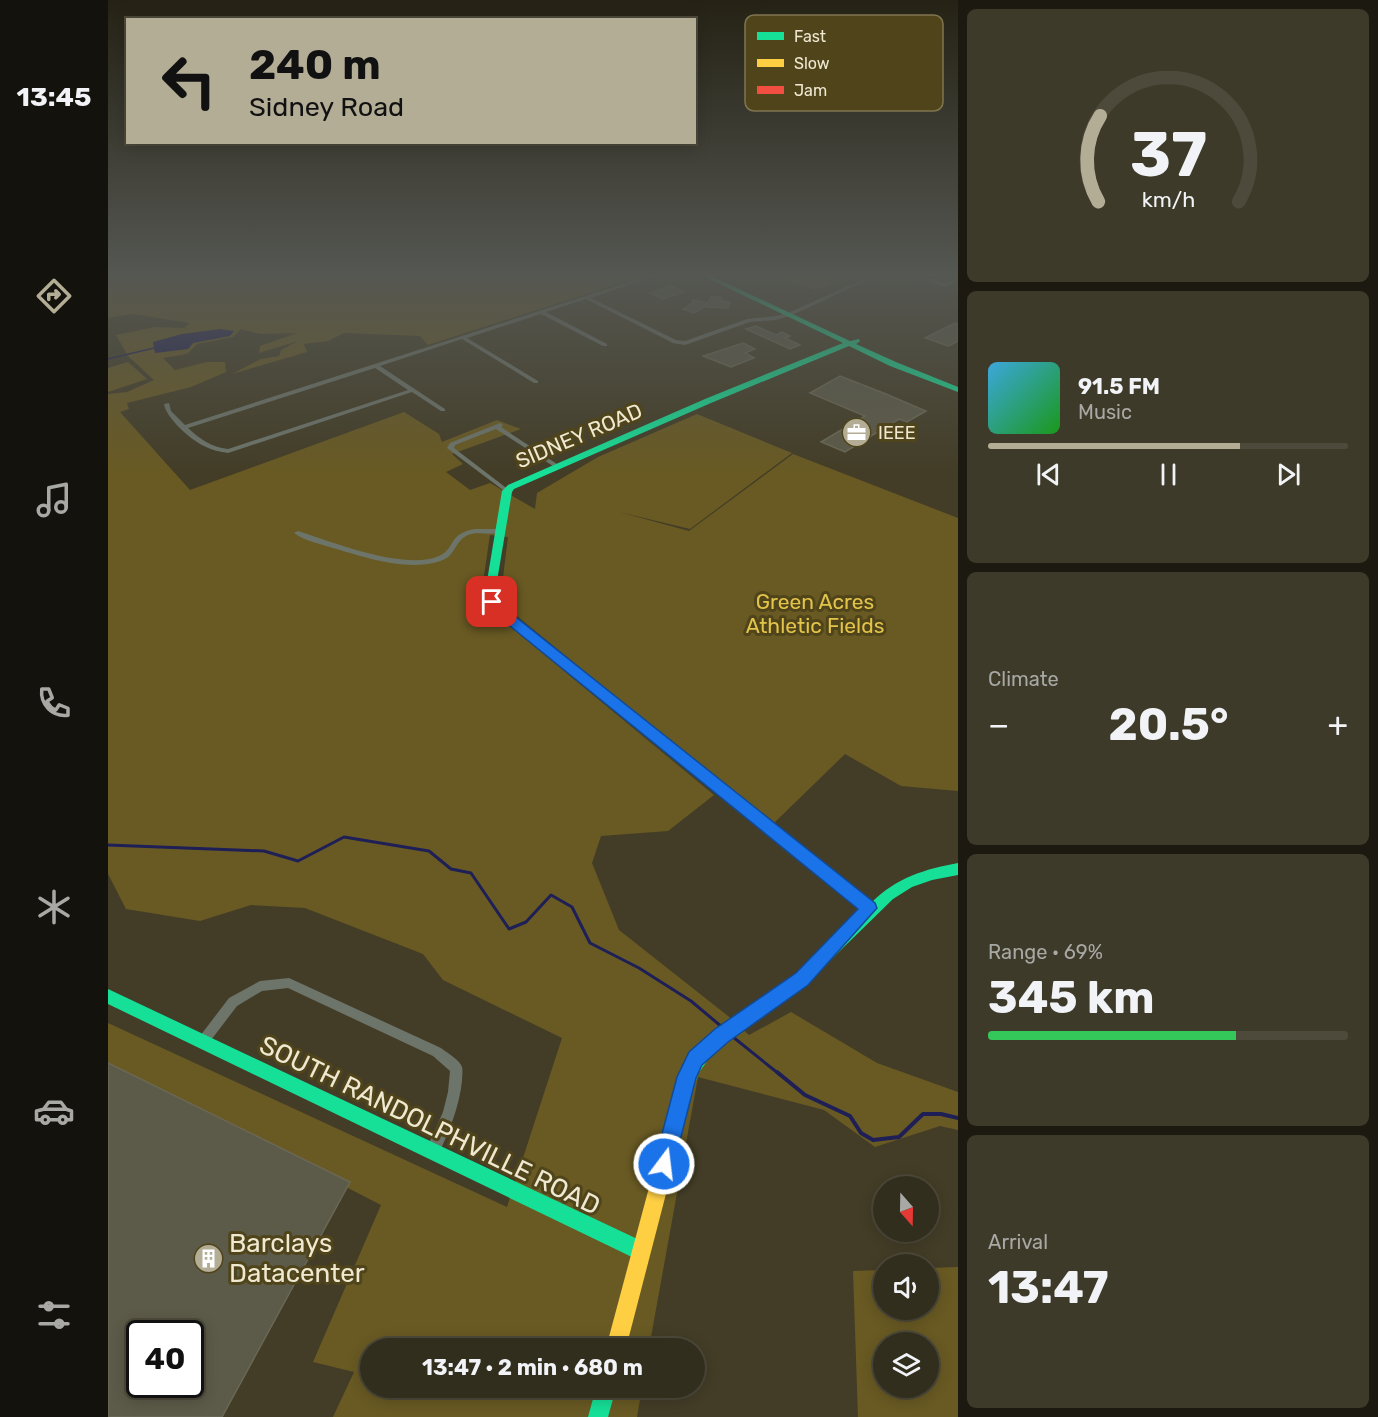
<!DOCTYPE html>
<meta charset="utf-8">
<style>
:root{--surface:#322e1d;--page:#3d3a2a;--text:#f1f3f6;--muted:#a8a8a4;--line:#4d4a3b;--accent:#b3ad96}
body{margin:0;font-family:Rubik,sans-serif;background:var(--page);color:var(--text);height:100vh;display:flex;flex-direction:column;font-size:22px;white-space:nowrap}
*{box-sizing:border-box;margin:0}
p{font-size:20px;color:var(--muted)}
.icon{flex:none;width:33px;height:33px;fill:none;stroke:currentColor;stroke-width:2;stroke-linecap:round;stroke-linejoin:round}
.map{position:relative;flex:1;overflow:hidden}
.drawer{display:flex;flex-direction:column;gap:9px;padding:9px;background:#1c1910;width:420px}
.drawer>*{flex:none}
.banner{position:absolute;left:18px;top:18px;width:570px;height:126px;border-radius:0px;box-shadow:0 3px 15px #0003,0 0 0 2px var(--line);background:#b3ad96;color:#111;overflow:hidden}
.needle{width:39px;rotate:160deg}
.controls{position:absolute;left:765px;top:1176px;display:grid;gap:12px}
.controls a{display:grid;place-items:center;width:66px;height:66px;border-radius:50%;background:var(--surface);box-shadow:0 3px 15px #0003,0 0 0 2px var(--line);font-size:30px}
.speed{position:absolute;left:18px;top:1320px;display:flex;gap:12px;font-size:30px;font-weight:700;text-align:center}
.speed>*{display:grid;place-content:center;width:78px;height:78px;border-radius:50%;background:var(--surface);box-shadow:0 3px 15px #0003,0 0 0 2px var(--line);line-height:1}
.speed .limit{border:3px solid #111;border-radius:9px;background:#fff;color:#111}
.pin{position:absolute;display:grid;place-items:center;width:51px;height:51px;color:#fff;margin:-26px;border-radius:12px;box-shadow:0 3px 9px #0006}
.me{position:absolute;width:66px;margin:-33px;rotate:15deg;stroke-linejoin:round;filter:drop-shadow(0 0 4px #0008)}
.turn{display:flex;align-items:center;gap:21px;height:126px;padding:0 24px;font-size:27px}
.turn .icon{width:78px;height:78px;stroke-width:2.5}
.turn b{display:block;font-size:42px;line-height:51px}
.big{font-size:45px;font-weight:700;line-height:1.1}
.drawer .card{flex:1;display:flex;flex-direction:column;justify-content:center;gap:9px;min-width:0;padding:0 21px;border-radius:9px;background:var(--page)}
.drawer .dial{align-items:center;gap:0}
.dial svg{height:156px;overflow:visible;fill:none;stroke:var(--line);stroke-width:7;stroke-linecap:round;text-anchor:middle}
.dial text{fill:var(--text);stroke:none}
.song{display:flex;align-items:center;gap:18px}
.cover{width:72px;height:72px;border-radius:9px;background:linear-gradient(135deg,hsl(200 70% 55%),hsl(120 70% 35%))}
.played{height:6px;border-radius:3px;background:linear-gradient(90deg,var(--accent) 70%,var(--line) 70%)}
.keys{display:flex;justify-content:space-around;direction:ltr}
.heat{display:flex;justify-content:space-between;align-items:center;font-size:33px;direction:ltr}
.charge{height:9px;border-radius:4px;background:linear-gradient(90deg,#34c759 69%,var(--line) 0)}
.trip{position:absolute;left:252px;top:1338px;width:345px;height:60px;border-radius:30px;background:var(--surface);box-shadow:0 3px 15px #0003,0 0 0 2px var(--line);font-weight:700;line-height:60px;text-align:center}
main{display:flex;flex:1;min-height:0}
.dock{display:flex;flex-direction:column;width:108px;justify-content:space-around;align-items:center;background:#14120c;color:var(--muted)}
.dock .icon{width:42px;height:42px}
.dock .selected{color:var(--accent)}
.dock b{font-size:27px;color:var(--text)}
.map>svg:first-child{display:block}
.green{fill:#695a23;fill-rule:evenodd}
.water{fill:#1e1f57}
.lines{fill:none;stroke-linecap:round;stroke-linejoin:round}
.stream-far2{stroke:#1e1f57;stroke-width:1.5}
.stream-far1{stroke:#1e1f57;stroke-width:3}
.stream{stroke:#1e1f57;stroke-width:4}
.building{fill:#5c5a48;stroke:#6a6855;stroke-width:1.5;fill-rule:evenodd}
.street{fill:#6d756b;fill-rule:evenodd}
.fast{fill:#16e098;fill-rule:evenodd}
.slow{fill:#ffcf43;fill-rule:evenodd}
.jam{fill:#f24e42;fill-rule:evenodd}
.route{fill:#1a73e8;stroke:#114b97;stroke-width:1.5}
.labels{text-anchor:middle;stroke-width:6;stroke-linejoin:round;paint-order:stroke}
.far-poi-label{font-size:18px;fill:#efe9d2;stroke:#50441a;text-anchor:start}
.street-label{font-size:21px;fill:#efe9d2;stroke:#50441a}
.park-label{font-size:21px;fill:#e3c44a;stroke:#50441a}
.near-street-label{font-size:26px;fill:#efe9d2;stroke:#50441a}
.near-poi-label{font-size:26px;fill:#efe9d2;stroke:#50441a;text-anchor:start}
.key{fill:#50441a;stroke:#807651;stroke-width:1.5}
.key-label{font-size:16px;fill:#efe9d2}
</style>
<main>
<nav class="dock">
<b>13:45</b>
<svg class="icon selected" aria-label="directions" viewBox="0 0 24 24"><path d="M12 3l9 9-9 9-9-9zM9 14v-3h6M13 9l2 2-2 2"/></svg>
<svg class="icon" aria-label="music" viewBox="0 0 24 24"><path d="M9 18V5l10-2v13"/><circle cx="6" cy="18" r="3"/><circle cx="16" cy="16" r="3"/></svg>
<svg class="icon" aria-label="phone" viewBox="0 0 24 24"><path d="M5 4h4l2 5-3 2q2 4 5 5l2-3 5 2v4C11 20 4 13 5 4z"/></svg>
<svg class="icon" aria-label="climate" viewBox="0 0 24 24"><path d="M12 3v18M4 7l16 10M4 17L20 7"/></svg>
<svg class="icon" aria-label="car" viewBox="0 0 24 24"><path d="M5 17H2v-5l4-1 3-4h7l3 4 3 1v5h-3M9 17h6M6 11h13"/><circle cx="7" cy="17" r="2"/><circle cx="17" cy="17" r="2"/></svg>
<svg class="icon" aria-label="filters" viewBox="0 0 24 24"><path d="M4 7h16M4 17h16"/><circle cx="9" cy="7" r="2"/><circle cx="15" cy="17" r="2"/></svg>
</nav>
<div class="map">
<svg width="850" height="1417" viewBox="0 0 850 1417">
<rect width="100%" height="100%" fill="#433d27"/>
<g class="green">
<polygon points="0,275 537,275 320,345 312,336 236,333 220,341 196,344 199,352 124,374 153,359 171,356 173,350 190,341 151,353 152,346 189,333 152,334 133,329 125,337 89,344 79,354 55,358 67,370 99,362 117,362 118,372 83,387 19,403 21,409 12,412 82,490 296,412 331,434 334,442 389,420 413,429 344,454 355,464 338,472 362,490 382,483 427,509 429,493 490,457 589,414 684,453 582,529 511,512 581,531 685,454 850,518 850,791 793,786 737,754 664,825 392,602 400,537 382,535 374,589 381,609 606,795 560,831 493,836 484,863 511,930 620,1016 641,1035 683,1012 769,1063 850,1092 850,1130 832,1126 767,1147 716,1110 590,1077 541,1348 262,1348 262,1388 534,1388 529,1417 225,1417 246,1372 205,1362 273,1205 0,1064 0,1023 399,1207 454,1038 335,980 315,954 197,908 143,905 92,921 18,909 0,874 0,394 19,392 46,380 20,356 8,335 47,327 76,328 82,323 25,314 0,318"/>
<polygon points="682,275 708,275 727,282 708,290 681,282 683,281 675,278"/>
<polygon points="20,362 39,379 0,392 0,368"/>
<path d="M850,1267V1417H750L745,1271L775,1270L776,1310H820L821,1268ZM776,1342H820V1388H776Z"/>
</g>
<polygon class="water" points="113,329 126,331 122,336 85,343 80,349 47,353 45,342 74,334"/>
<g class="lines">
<polyline class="stream-far2" points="0,359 46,348"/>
<g class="stream-far1">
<polyline points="0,845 156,851 190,861 236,837 321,851 343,869 363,873 401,929 418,922 443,895 464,907 482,943 531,968 583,1001 614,1027"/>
<polyline points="625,1037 671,1074"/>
</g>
<polyline class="stream" points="669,1072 697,1095 742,1116 753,1133 765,1140 791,1137 815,1114 833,1114 850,1118"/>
</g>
<g class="building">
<polygon points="563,286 576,292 555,299 542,293"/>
<polygon points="603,297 613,297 613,301 622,302 620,308 599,307 599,305 586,313 575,309 585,303 585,300 600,303"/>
<polygon points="847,323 850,324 850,341 843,345 840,346 817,338"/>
<polygon points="648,326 668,335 674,332 682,336 677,338 692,345 682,349 638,329"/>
<polygon points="635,343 647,349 637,353 646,358 623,367 595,356"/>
<polygon points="732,376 778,394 818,411 799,422 791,419 737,452 713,442 757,416 702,393"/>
<path d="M0,1063L242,1182L114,1417H0ZM32,1334H82V1384H32Z"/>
</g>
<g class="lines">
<g class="street">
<path d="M543,275H550L483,298L568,340L577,341L639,319L668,316L680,313L765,275H771L684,315L668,320L642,322L577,345L565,343L478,299L438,312L499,344V346H495L433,314L359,338L430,381V383H426L354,339L272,366L337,409V411H333L304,392L120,453C112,452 104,450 96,446C83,440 58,418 56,404L61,403L63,411L77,425ZM267,368L300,390L120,449C103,447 92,439 80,428Z"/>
<polygon points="804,275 811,275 837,283 850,278 850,281 837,287"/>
<polygon points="392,423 395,425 393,427 452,466 452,468 448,468 388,429 347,445 346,448 401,490 402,491 399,493 339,448 342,443"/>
<path d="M367,529H390L394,531C384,537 369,530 358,536C348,541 347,554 337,559C305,574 256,557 225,548C212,544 197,541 186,533L190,531C224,542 297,571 331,556C348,549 339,534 367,529Z"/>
<path d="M181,978L333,1048C339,1053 352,1060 354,1067C355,1071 354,1077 354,1081C351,1108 341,1132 329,1157L324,1159L319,1157L317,1152L335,1112L340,1092L342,1071L325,1056L180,988L154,991L129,1006L100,1044L96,1046L92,1044L90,1040L92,1036L121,998L152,981Z"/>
</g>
<g class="fast">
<polygon points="593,275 601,275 742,341 751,339 752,341 748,344 788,362 850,387 850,392 782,366 741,346 603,403 406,489 404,492 387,593 389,601 396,610 395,612 387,612 379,602 377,593 394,491 400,485 597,399 735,343"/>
<path d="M515,706L519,707L764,902C788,878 817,869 850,863V875L824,880L804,887L785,899L698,984L606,1051L590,1074L576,1119L570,1122L564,1119C556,1099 581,1055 594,1041L688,974L754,911L511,713L509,710L511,707Z"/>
<polygon points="0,989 540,1244 542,1251 540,1258 533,1260 526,1258 0,1004"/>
<polygon points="488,1388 508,1388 500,1417 480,1417"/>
</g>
<polygon class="slow" points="570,1104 576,1107 579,1113 518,1348 498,1348 561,1113 564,1107"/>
<polygon class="jam" points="391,607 395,608 519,707 521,710 519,713 511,713 387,612 386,610"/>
</g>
<linearGradient id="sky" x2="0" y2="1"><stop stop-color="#252215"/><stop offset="0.58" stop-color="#555752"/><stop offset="1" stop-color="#555752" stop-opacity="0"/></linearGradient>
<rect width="850" height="473" fill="url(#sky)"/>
<polygon class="route" points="384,598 767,903 769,908 700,985 620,1042 594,1065 588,1078 566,1164 563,1171 556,1174 549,1171 546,1164 569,1077 581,1052 607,1029 688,973 750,909 386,613 378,602"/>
<defs>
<symbol id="office-disc" viewBox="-11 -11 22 22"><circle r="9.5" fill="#b3ad96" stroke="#50441a"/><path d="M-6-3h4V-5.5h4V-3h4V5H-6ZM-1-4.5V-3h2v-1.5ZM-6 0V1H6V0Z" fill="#fff"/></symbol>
<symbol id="building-disc" viewBox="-11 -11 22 22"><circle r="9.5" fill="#b3ad96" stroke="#50441a"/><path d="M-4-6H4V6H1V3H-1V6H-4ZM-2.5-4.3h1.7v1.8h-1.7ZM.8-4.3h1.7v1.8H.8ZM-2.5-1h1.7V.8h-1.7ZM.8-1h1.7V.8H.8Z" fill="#fff"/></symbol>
</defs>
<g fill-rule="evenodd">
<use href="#office-disc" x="732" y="416" width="33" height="33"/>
<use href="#building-disc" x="84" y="1242" width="33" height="33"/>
</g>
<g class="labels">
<g class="far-poi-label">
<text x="770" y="439">IEEE</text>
</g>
<g class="street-label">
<text transform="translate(471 436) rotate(-23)" y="7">SIDNEY ROAD</text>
</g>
<g class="park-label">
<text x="707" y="609">Green Acres<tspan x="707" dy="24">Athletic Fields</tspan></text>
</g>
<g class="near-street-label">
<text transform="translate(322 1125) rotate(26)" y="9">SOUTH RANDOLPHVILLE ROAD</text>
</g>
<g class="near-poi-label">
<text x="121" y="1252">Barclays<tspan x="121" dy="30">Datacenter</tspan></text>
</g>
</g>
<rect x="637" y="15" width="198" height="96" rx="9" class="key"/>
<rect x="649" y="32" width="27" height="8" fill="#16e098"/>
<rect x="649" y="59" width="27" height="8" fill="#ffcf43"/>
<rect x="649" y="86" width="27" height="8" fill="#f24e42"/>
<g class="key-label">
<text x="686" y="42">Fast</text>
<text x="686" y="69">Slow</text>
<text x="686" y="96">Jam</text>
</g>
</svg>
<div class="controls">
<a><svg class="needle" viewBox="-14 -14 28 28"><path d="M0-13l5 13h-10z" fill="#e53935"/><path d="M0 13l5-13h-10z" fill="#a8a8a4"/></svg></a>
<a><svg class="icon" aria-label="sound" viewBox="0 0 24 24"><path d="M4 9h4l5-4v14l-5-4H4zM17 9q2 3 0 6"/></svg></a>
<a><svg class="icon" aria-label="layers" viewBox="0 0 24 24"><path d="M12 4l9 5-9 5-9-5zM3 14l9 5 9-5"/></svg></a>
</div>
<div class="speed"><div class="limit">40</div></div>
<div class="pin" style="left:384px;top:602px;background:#d93025"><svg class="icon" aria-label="arrive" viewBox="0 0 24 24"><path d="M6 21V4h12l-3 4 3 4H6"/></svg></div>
<svg class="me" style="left:556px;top:1164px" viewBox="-20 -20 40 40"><circle r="17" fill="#1a73e8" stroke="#fff" stroke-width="3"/><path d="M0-11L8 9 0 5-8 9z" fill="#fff"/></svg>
<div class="trip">13:47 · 2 min · 680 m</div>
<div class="banner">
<div class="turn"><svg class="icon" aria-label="left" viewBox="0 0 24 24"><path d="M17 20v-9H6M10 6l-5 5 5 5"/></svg><div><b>240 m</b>Sidney Road</div></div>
</div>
</div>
<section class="drawer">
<div class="card dial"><svg viewBox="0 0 100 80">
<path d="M14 69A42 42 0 1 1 86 69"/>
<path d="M14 69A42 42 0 0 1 15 25" stroke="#b3ad96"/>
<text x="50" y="56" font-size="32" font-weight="700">37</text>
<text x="50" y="72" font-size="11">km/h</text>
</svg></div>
<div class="card">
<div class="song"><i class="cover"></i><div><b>91.5 FM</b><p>Music</p></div></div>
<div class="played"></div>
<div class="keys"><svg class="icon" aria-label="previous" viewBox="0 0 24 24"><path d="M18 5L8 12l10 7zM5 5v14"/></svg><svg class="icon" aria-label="pause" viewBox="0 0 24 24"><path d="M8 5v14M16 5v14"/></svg><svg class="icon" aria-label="next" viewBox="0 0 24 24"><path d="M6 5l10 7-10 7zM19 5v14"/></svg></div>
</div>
<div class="card"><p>Climate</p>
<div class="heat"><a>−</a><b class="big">20.5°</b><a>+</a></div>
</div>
<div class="card"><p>Range · 69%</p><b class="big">345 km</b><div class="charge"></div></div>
<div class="card"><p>Arrival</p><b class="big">13:47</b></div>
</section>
</main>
